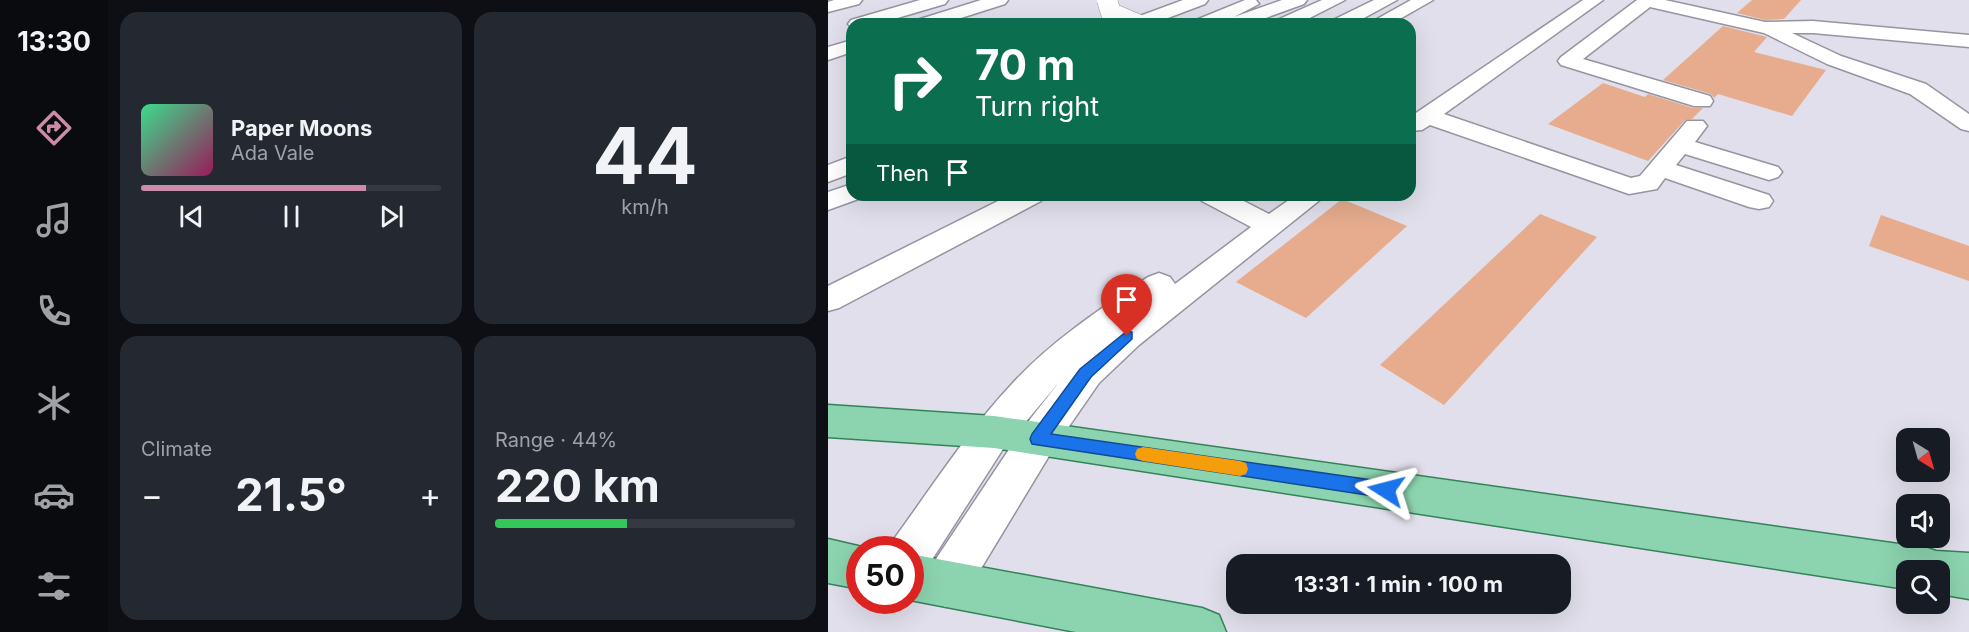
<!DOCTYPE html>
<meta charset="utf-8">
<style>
:root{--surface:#171b24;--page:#242831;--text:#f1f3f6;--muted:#9ea1a6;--line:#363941;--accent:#cd8baa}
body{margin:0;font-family:Inter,sans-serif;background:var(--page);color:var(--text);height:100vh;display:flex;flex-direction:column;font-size:22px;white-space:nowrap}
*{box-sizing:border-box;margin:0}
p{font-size:20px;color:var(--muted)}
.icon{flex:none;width:33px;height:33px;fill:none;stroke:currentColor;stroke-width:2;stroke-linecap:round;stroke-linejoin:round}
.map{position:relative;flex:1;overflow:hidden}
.details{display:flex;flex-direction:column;gap:12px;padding:12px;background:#0d0f14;width:720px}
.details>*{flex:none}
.banner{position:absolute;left:18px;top:18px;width:570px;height:183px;border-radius:18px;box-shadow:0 6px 24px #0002;background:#0b6e4f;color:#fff;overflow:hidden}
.needle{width:39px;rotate:143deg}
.buttons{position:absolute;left:1068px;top:428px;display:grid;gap:12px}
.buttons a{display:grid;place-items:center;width:54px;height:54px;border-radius:12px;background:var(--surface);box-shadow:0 6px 24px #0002;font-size:30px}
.speed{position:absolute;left:18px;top:536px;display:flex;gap:12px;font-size:30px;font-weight:700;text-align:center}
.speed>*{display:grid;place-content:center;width:78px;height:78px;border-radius:50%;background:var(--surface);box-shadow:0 6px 24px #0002;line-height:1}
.speed .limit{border:9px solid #d22;background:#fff;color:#111}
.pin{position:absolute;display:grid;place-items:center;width:51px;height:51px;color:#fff;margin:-62px -26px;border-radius:50% 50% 50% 0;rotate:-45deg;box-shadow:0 0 6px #0007}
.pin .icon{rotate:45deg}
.me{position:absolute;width:66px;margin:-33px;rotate:279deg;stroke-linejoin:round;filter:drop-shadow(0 0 4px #0008)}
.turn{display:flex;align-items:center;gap:21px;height:126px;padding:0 30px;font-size:27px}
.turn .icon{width:78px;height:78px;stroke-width:2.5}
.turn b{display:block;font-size:42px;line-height:51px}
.then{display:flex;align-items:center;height:57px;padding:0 30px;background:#0003;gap:12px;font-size:22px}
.big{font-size:45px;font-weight:700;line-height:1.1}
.details .tile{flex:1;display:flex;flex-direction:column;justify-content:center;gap:9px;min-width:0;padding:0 21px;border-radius:18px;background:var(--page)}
.details .dial{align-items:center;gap:0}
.dial b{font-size:78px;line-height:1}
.song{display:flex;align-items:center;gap:18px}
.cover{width:72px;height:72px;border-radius:9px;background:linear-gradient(135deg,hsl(150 70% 55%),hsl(330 70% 35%))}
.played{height:6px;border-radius:3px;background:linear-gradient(90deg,var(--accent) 75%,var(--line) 75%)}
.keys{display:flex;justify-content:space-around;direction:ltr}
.heat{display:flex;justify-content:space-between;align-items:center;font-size:33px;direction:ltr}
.charge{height:9px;border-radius:4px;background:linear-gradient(90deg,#34c759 44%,var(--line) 0)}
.details .tiles{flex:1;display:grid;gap:12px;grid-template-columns:repeat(2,1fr)}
.trip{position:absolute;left:398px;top:554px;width:345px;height:60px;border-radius:18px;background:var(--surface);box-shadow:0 6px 24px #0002;font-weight:700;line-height:60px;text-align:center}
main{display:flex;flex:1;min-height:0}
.dock{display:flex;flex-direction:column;width:108px;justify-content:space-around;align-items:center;background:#090b0e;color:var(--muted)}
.dock .icon{width:42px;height:42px}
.dock .active{color:var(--accent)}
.dock b{font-size:27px;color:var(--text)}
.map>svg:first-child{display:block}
.building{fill:#e6ac8d}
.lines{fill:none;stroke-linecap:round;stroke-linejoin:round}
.minor-casing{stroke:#95949f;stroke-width:3}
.major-casing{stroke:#34825b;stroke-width:3}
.minor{fill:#fff;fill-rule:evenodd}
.major{fill:#8cd4af;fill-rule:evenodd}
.minor-bridge-casing{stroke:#95949f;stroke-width:21;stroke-linecap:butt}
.minor-bridge{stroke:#fff;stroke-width:20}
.route{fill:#1a73e8;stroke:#114b97;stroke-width:1.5}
.slow{fill:#f59e0b}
</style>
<main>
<nav class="dock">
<b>13:30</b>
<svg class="icon active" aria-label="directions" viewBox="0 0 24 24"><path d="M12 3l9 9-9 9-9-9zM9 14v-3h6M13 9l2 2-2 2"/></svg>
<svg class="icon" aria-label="music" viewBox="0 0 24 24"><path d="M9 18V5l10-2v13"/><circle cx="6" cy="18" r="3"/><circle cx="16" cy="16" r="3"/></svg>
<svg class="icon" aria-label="phone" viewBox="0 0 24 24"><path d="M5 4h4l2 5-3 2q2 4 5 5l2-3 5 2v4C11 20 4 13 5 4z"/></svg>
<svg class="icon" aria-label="climate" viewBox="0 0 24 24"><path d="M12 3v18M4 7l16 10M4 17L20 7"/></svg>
<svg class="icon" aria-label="car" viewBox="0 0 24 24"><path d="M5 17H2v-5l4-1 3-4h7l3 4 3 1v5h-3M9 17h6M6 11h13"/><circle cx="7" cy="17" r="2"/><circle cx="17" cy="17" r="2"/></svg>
<svg class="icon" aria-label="filters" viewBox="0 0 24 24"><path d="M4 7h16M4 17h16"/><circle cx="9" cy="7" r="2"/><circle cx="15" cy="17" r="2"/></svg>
</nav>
<section class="details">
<div class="tiles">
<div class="tile">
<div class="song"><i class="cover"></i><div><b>Paper Moons</b><p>Ada Vale</p></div></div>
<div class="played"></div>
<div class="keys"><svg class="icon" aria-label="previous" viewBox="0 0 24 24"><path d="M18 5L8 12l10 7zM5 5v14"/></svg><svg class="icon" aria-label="pause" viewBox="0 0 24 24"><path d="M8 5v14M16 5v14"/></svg><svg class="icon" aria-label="next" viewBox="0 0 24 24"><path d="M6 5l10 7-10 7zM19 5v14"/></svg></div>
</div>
<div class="tile dial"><b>44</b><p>km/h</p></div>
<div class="tile"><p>Climate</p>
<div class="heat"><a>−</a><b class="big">21.5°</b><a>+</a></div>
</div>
<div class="tile"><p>Range · 44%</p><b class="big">220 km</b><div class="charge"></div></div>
</div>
</section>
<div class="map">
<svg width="1141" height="632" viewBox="0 0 1141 632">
<rect width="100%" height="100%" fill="#e0dfeb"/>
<g class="building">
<polygon points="924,0 973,0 956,19 937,20 909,13"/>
<polygon points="895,26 939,37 926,52 998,70 964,116 890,94 886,98 883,94 835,80"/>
<polygon points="775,83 817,97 820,94 865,108 875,108 864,119 857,120 820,161 720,124"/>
<polygon points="514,199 579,226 478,318 408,282"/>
<polygon points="712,214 769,237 616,405 552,365"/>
<polygon points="1053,215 1141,246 1141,281 1041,246"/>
</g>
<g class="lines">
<defs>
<g id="minor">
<polygon points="6,0 34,0 31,4 0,12 0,2"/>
<polygon points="92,0 120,0 117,4 49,24 24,24 24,28 20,24 23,20"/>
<polygon points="153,0 180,0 177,4 114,24 86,24 89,20"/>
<polygon points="355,0 380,0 377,4 324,24 298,24 301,20"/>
<polygon points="417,0 428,0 431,4 406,17 454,0 479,0 476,4 421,24 395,24 397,21 390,24 365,24 368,20"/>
<polygon points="494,0 517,0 470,24 446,24 449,20"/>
<polygon points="546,0 569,0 525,24 502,24 505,20"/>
<polygon points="583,0 605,0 563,24 540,24"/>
<polygon points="755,0 775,0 616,114 803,178 812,176 859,121 875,121 879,126 867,142 950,167 954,172 950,177 941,180 857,154 848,165 941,195 945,201 941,207 931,209 921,207 837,178 829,189 801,194 602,125 594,130 582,131 582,117"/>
<polygon points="809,0 837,0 937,22 985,21 1141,35 1141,47 985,33 964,33 1013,56 1098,84 1141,114 1141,131 1133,129 1082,94 999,64 936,33 822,7 755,59 882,96 885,101 882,106 866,106 733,65 730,61 733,57"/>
<polygon points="24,40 24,52 0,60 0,47"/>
<polygon points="24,156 24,173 0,182 0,165"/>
<polygon points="24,184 24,195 35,195 33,198 0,210 0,192"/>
<polygon points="182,195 216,195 213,201 11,308 0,311 0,286"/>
<path d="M371,195H404L441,214L468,195H498L311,345L271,383L224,451L134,600L118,607L102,600L95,584L102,568L196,427L232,381L175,449L98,569L82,575V549H62L66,539C104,487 139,432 183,385C222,342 272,309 320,277L331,273L342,277L347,284L423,227L374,201Z"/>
</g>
<g id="major">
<polygon points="0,405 166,416 1099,548 1108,551 1141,553 1141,599 1112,594 1112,570 1078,570 1078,589 166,448 0,437"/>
<polygon points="0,539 43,549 32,549 32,589 0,583"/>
<polygon points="82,554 374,608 391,615 398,632 248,632 82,600"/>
</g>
</defs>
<use href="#minor" class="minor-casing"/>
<use href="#major" class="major-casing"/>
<use href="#minor" class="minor"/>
<use href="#major" class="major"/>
<defs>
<polyline id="minor-bridge" points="279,0 283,13 309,24"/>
</defs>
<use href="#minor-bridge" class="minor-bridge-casing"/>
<use href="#minor-bridge" class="minor-bridge"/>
</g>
<polygon class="route" points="299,331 304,332 304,339 263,377 223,434 558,482 564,485 567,490 564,496 558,498 204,444 202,439 204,434 252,369"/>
<polygon class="slow" points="315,447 412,461 418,463 420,469 418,474 412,476 315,461 309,459 307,454 309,449"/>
</svg>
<div class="buttons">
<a><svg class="needle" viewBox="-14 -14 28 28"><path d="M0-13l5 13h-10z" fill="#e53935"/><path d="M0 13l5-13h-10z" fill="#9ea1a6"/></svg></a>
<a><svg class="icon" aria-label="sound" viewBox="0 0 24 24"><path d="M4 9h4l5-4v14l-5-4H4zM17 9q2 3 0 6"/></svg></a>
<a><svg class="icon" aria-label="search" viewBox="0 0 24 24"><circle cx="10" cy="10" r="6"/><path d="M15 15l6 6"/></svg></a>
</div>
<div class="speed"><div class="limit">50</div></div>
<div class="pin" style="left:299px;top:336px;background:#d93025"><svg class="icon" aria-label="arrive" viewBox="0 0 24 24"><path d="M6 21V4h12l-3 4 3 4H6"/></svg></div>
<svg class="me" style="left:558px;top:490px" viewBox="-20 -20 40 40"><path d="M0-17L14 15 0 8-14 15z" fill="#1a73e8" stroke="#fff" stroke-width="4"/></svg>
<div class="trip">13:31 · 1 min · 100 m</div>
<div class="banner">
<div class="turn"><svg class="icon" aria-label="right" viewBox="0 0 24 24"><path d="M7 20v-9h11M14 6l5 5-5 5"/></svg><div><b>70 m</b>Turn right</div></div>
<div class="then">Then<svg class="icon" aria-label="arrive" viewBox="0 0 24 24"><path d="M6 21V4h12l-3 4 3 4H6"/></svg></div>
</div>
</div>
</main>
